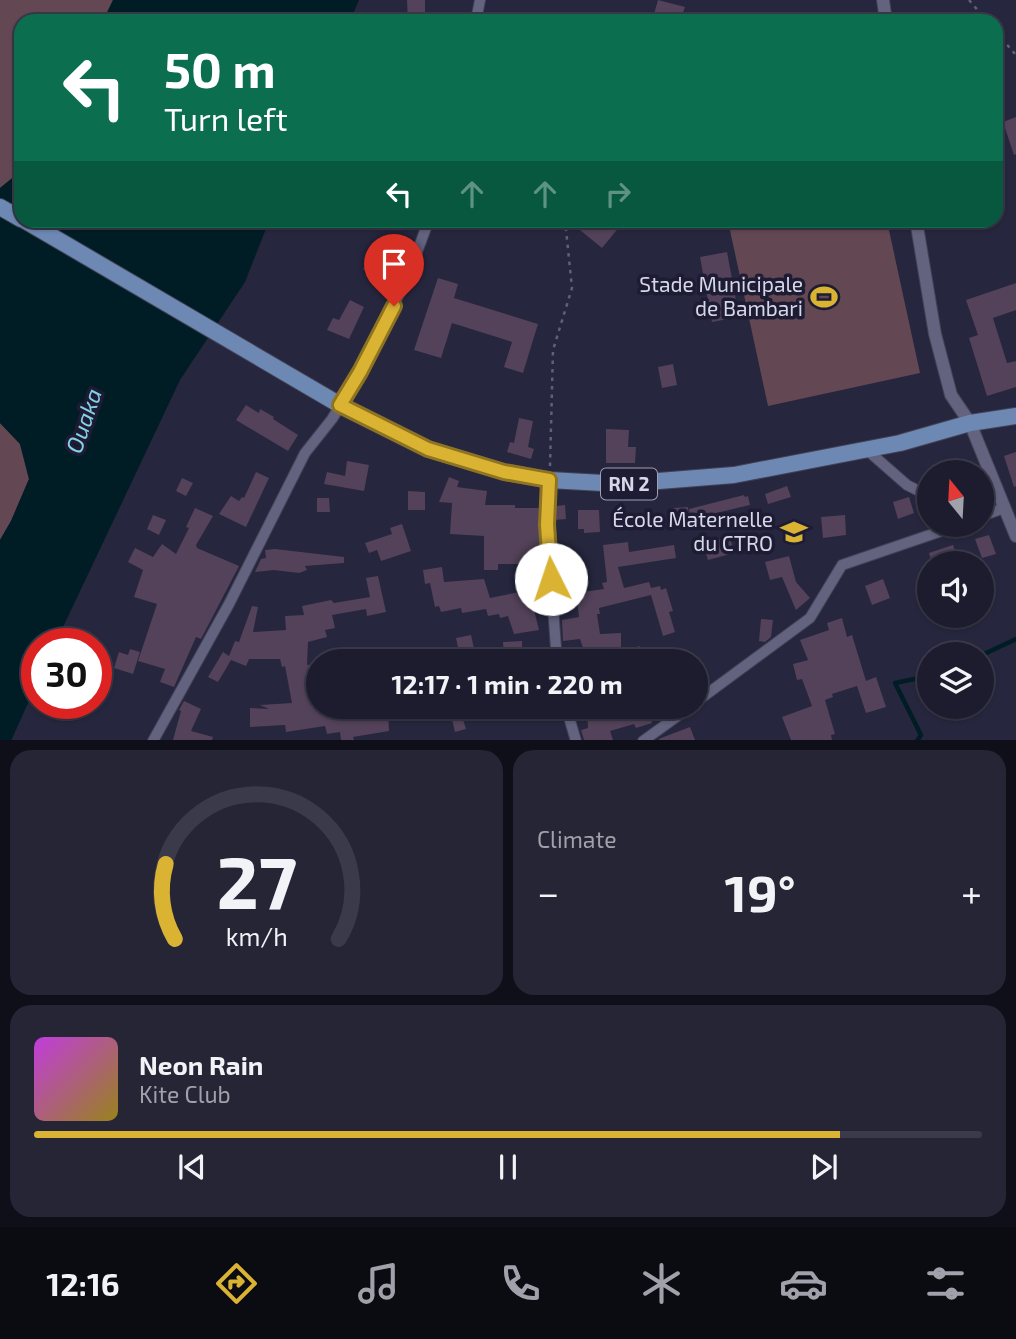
<!DOCTYPE html>
<meta charset="utf-8">
<style>
:root{--surface:#1c1c2e;--page:#252536;--text:#f1f3f6;--muted:#a0a1aa;--line:#3a3a4a;--accent:#dab333}
body{margin:0;font-family:"Exo 2",sans-serif;background:var(--page);color:var(--text);height:100vh;display:flex;flex-direction:column;font-size:26px;white-space:nowrap}
*{box-sizing:border-box;margin:0}
p{font-size:23px;color:var(--muted)}
.icon{flex:none;width:38px;height:38px;fill:none;stroke:currentColor;stroke-width:2;stroke-linecap:round;stroke-linejoin:round}
.map{position:relative;height:740px;overflow:hidden}
.details{display:flex;flex-direction:column;gap:10px;padding:10px;background:#0f0f19;flex:1}
.details>*{flex:none}
.banner{position:absolute;left:14px;top:14px;width:989px;height:214px;border-radius:21px;box-shadow:0 2px 5px #0004,0 0 0 2px var(--line);background:#0b6e4f;color:#fff;overflow:hidden}
.needle{width:46px;rotate:342deg}
.buttons{position:absolute;left:917px;top:460px;display:grid;gap:14px}
.buttons a{display:grid;place-items:center;width:77px;height:77px;border-radius:50%;background:var(--surface);box-shadow:0 2px 5px #0004,0 0 0 2px var(--line);font-size:35px}
.speed{position:absolute;left:21px;top:628px;display:flex;gap:14px;font-size:35px;font-weight:700;text-align:center}
.speed>*{display:grid;place-content:center;width:91px;height:91px;border-radius:50%;background:var(--surface);box-shadow:0 2px 5px #0004,0 0 0 2px var(--line);line-height:1}
.speed .limit{border:10px solid #d22;background:#fff;color:#111}
.pin{position:absolute;display:grid;place-items:center;width:60px;height:60px;color:#fff;margin:-72px -30px;border-radius:50% 50% 50% 0;rotate:-45deg;box-shadow:0 0 7px #0007}
.pin .icon{rotate:45deg}
.me{position:absolute;width:77px;margin:-38px;rotate:356deg;stroke-linejoin:round;filter:drop-shadow(0 0 5px #0008)}
.turn{display:flex;align-items:center;gap:24px;height:147px;padding:0 35px;font-size:32px}
.turn .icon{width:91px;height:91px;stroke-width:2.5}
.turn b{display:block;font-size:49px;line-height:60px}
.lanes{display:flex;align-items:center;height:66px;padding:0 35px;background:#0003;justify-content:center;gap:35px;direction:ltr}
.lanes .off{opacity:.35}
.big{font-size:52px;font-weight:700;line-height:1.1}
.details .tile{flex:1;display:flex;flex-direction:column;justify-content:center;gap:10px;min-width:0;padding:0 24px;border-radius:21px;background:var(--page)}
.details .dial{align-items:center;gap:0}
.dial svg{height:182px;overflow:visible;fill:none;stroke:var(--line);stroke-width:7;stroke-linecap:round;text-anchor:middle}
.dial text{fill:var(--text);stroke:none}
.song{display:flex;align-items:center;gap:21px}
.cover{width:84px;height:84px;border-radius:10px;background:linear-gradient(135deg,hsl(290 70% 55%),hsl(50 70% 35%))}
.played{height:7px;border-radius:4px;background:linear-gradient(90deg,var(--accent) 85%,var(--line) 85%)}
.keys{display:flex;justify-content:space-around;direction:ltr}
.heat{display:flex;justify-content:space-between;align-items:center;font-size:38px;direction:ltr}
.details .tiles{flex:1;display:grid;gap:10px;grid-template-columns:1fr 1fr}
.tile:last-child{grid-column:span 2}
.trip{position:absolute;left:306px;top:649px;width:402px;height:70px;border-radius:35px;background:var(--surface);box-shadow:0 2px 5px #0004,0 0 0 2px var(--line);font-weight:700;line-height:70px;text-align:center}
.tab-bar{display:flex;height:112px;justify-content:space-around;align-items:center;background:#0b0b12;color:var(--muted)}
.tab-bar .icon{width:49px;height:49px}
.tab-bar .active{color:var(--accent)}
.tab-bar b{font-size:32px;color:var(--text)}
.map>svg:first-child{display:block}
.green{fill:#634854}
.water{fill:#001d25}
.lines{fill:none;stroke-linecap:round;stroke-linejoin:round}
.stream{stroke:#001d25;stroke-width:4.5}
.building{fill:#534259}
.minor-casing{stroke:#434257;stroke-width:12}
.tertiary-casing{stroke:#434257;stroke-width:14}
.primary-casing{stroke:#434257;stroke-width:18}
.path{stroke:#606176;stroke-width:2.5;stroke-dasharray:3.5 5;stroke-linecap:butt}
.minor{stroke:#63637f;stroke-width:10}
.tertiary{stroke:#63637f;stroke-width:12}
.primary{stroke:#6d89b3;stroke-width:16}
.route-casing{stroke:#8e7421;stroke-width:18}
.route{stroke:#dab333;stroke-width:12}
.labels{text-anchor:middle;stroke-width:7;stroke-linejoin:round;paint-order:stroke}
.shield{fill:#1d1c34;stroke:#9e9fb1;stroke-width:2}
.shield-label{font-size:19px;font-weight:bold;fill:#d6d7e7}
.poi-label{font-size:21px;fill:#d6d7e7;stroke:#1d1c34;text-anchor:end}
.water-label{font-size:23px;font-style:italic;fill:#84d1e6;stroke:#1d1c34}
</style>
<div class="map">
<svg width="1016" height="741" viewBox="0 0 1016 741">
<rect width="100%" height="100%" fill="#26263e"/>
<g class="green">
<polygon points="0,0 113,0 103,21 21,21 21,171 0,188"/>
<polygon points="728,221 887,221 920,373 768,406"/>
<polygon points="0,423 20,444 29,479 11,521 0,540"/>
</g>
<g class="water">
<polygon points="113,0 359,0 350,21 103,21"/>
<polygon points="21,171 21,220 269,221 245,282 180,380 55,644 37,644 37,683 11,741 0,740 0,540 11,521 29,479 20,444 0,423 0,188"/>
</g>
<g class="lines">
<g class="stream">
<polyline points="982,655 1016,639"/>
<polyline points="917,741 921,735 895,683 929,676"/>
</g>
</g>
<g class="building">
<polygon points="407,0 425,0 425,21 408,21"/>
<polygon points="658,0 685,7 680,21 652,21"/>
<polygon points="1016,117 1016,154 1014,155 1003,122"/>
<polygon points="588,220 625,220 602,248 580,230"/>
<polygon points="376,247 390,255 378,277 363,269"/>
<polygon points="727,252 739,317 712,322 700,257"/>
<polygon points="438,278 458,284 454,298 538,324 523,373 504,367 512,342 452,323 441,358 414,350"/>
<polygon points="1016,283 1016,310 993,318 1007,363 1016,361 1016,387 987,396 969,338 978,335 966,300"/>
<polygon points="350,300 364,307 349,339 327,330 333,318 339,320"/>
<polygon points="673,364 677,385 662,388 658,367"/>
<polygon points="246,405 259,413 260,409 274,417 273,419 298,435 288,451 236,420"/>
<polygon points="519,418 533,421 528,447 534,449 531,459 507,452 510,442 514,443"/>
<polygon points="606,429 629,430 628,447 636,447 635,463 606,463"/>
<polygon points="1016,452 1016,486 1014,487 1004,456"/>
<polygon points="347,461 369,465 364,491 324,484 327,472 345,476"/>
<polygon points="256,472 269,478 246,527 219,514 231,496 239,501 242,497 244,498"/>
<polygon points="449,477 459,481 457,487 487,491 485,505 515,505 515,508 540,508 542,571 537,571 541,585 526,589 519,564 498,564 498,570 484,570 484,536 450,534 452,503 439,502"/>
<polygon points="182,478 193,483 186,496 176,491"/>
<polygon points="787,486 791,497 768,504 765,494"/>
<polygon points="408,491 425,492 425,510 408,510"/>
<polygon points="744,495 745,497 748,496 750,505 691,519 689,509"/>
<polygon points="909,497 914,513 898,519 893,502"/>
<polygon points="317,498 329,498 330,512 317,512"/>
<polygon points="565,505 566,519 555,520 556,506"/>
<polygon points="688,507 689,520 674,522 673,508"/>
<polygon points="195,508 213,516 196,545 197,548 239,566 201,639 196,637 174,687 160,682 165,669 138,661 157,604 134,597 143,570 128,562 135,548 153,557 162,544 176,554 189,528 186,527"/>
<polygon points="578,510 599,510 600,532 584,533 584,529 578,529"/>
<polygon points="153,515 166,520 159,535 147,529"/>
<polygon points="845,515 846,535 823,538 821,517"/>
<polygon points="402,524 411,551 381,561 377,550 369,553 365,543 392,534 390,528"/>
<polygon points="989,535 996,554 982,558 975,539"/>
<polygon points="730,537 734,553 708,560 703,543"/>
<polygon points="628,542 629,552 674,545 676,558 618,567 624,588 649,582 651,588 660,586 661,590 666,588 673,611 669,612 675,632 663,636 651,595 599,608 600,614 597,614 600,634 621,633 621,651 599,651 586,656 580,639 563,641 562,620 579,617 576,593 604,589 602,583 607,582 603,545"/>
<polygon points="953,545 959,564 932,564 929,553"/>
<polygon points="275,549 344,557 344,563 305,566 307,570 299,573 274,570 255,572 261,559 266,558 265,550"/>
<polygon points="789,556 796,582 810,598 796,610 782,577 770,580 765,562"/>
<polygon points="442,567 444,582 484,579 490,598 529,590 539,630 514,634 508,616 500,618 499,614 488,616 486,609 462,613 461,608 441,612 439,606 435,607 430,583 425,584 423,570"/>
<polygon points="378,576 386,612 367,616 366,609 332,615 335,628 325,630 327,637 308,642 307,665 318,663 318,685 313,686 318,707 353,707 355,717 388,711 389,731 353,737 354,740 341,740 340,732 327,734 325,726 286,732 285,725 250,727 250,708 269,709 260,705 292,703 285,666 282,667 280,659 249,659 246,666 231,660 218,682 208,677 223,652 229,656 235,641 239,642 252,606 258,607 253,632 286,630 285,616 304,615 302,606 331,600 334,603 370,597 366,578"/>
<polygon points="883,579 890,598 872,605 865,586"/>
<polygon points="842,618 847,637 852,635 866,681 876,677 886,707 866,713 857,686 832,694 833,697 825,700 835,734 831,735 832,740 791,740 782,717 812,706 802,679 797,680 793,664 808,660 800,640 829,630 827,623"/>
<polygon points="761,619 773,620 771,637 765,642 759,641"/>
<polygon points="471,635 477,662 461,662 456,638"/>
<polygon points="522,641 522,655 504,656 503,642"/>
<polygon points="640,646 644,662 629,662 626,650"/>
<polygon points="130,649 140,652 133,674 114,668 119,652 128,655"/>
<polygon points="184,701 201,709 191,731 213,737 212,740 173,740 181,711 179,710"/>
<polygon points="449,707 459,707 466,729 455,732"/>
<polygon points="587,707 615,707 616,715 647,707 652,723 636,728 634,724 610,731 613,740 584,740 581,730 588,728"/>
<polygon points="690,727 695,740 658,740 661,738"/>
</g>
<g class="lines">
<defs>
<g id="minor">
<polyline points="476,21 480,0"/>
<polyline points="867,450 907,485 929,496"/>
<polyline points="549,480 547,525 557,662"/>
<polyline points="982,516 1004,508"/>
<polyline points="696,702 810,618 842,565 959,525"/>
<polyline points="566,707 576,741"/>
<polyline points="153,741 229,604 305,453 332,419 361,372 408,276 429,220"/>
<polyline points="643,741 690,707"/>
</g>
<g id="tertiary">
<polyline points="883,0 886,21"/>
<polyline points="916,220 935,334 951,395 970,423 1016,536"/>
</g>
<g id="primary">
<polyline points="0,207 21,219"/>
<polyline points="24,220 340,405 428,449 504,472 549,480 621,484 734,475 900,443 970,423 1016,416"/>
</g>
</defs>
<use href="#minor" class="minor-casing"/>
<use href="#tertiary" class="tertiary-casing"/>
<use href="#primary" class="primary-casing"/>
<g class="path">
<polyline points="969,0 987,21"/>
<polyline points="996,32 1016,55"/>
<polyline points="550,466 553,350 572,288 565,220"/>
</g>
<use href="#minor" class="minor"/>
<use href="#tertiary" class="tertiary"/>
<use href="#primary" class="primary"/>
</g>
<g class="lines">
<defs>
<polyline id="route" points="394,306 360,372 340,405 428,449 504,472 549,480 547,525 551,579"/>
</defs>
<use href="#route" class="route-casing"/>
<use href="#route" class="route"/>
</g>
<defs>
<symbol id="stadium-bare" viewBox="-9 -9 18 18"><path d="M0-5a6.5 5 0 1 0 0 10a6.5 5 0 1 0 0-10ZM-3.5-1.8h7v3.6h-7Z" fill="#dab333" stroke="#1d1c34" stroke-width="2.5" paint-order="stroke"/></symbol>
<symbol id="school-bare" viewBox="-9 -9 18 18"><path d="M0-5L7-2L0 1L-7-2ZM-4 1L0 2.5L4 1V4Q0 6-4 4Z" fill="#dab333" stroke="#1d1c34" stroke-width="2.5" paint-order="stroke"/></symbol>
</defs>
<g fill-rule="evenodd">
<use href="#stadium-bare" x="805" y="278" width="38" height="38"/>
<use href="#school-bare" x="775" y="513" width="38" height="38"/>
</g>
<g class="labels">
<rect class="shield" x="601" y="468.5" width="56" height="31" rx="5"/>
<g class="shield-label">
<text x="629" y="491">RN 2</text>
</g>
<g class="poi-label">
<text x="803" y="292">Stade Municipale<tspan x="803" dy="24">de Bambari</tspan></text>
<text x="773" y="527">École Maternelle<tspan x="773" dy="24">du CTRO</tspan></text>
</g>
<g class="water-label">
<text transform="translate(84 421) rotate(-71)" y="8">Ouaka</text>
</g>
</g>
</svg>
<div class="buttons">
<a><svg class="needle" viewBox="-14 -14 28 28"><path d="M0-13l5 13h-10z" fill="#e53935"/><path d="M0 13l5-13h-10z" fill="#a0a1aa"/></svg></a>
<a><svg class="icon" aria-label="sound" viewBox="0 0 24 24"><path d="M4 9h4l5-4v14l-5-4H4zM17 9q2 3 0 6"/></svg></a>
<a><svg class="icon" aria-label="layers" viewBox="0 0 24 24"><path d="M12 4l9 5-9 5-9-5zM3 14l9 5 9-5"/></svg></a>
</div>
<div class="speed"><div class="limit">30</div></div>
<div class="pin" style="left:394px;top:306px;background:#d93025"><svg class="icon" aria-label="arrive" viewBox="0 0 24 24"><path d="M6 21V4h12l-3 4 3 4H6"/></svg></div>
<svg class="me" style="left:551px;top:579px" viewBox="-20 -20 40 40"><circle r="19" fill="#fff"/><path d="M0-13L10 11 0 6-10 11z" fill="#dab333"/></svg>
<div class="trip">12:17 · 1 min · 220 m</div>
<div class="banner">
<div class="turn"><svg class="icon" aria-label="left" viewBox="0 0 24 24"><path d="M17 20v-9H6M10 6l-5 5 5 5"/></svg><div><b>50 m</b>Turn left</div></div>
<div class="lanes"><svg class="icon" aria-label="left" viewBox="0 0 24 24"><path d="M17 20v-9H6M10 6l-5 5 5 5"/></svg><svg class="icon off" aria-label="ahead" viewBox="0 0 24 24"><path d="M12 20V5M6 11l6-6 6 6"/></svg><svg class="icon off" aria-label="ahead" viewBox="0 0 24 24"><path d="M12 20V5M6 11l6-6 6 6"/></svg><svg class="icon off" aria-label="right" viewBox="0 0 24 24"><path d="M7 20v-9h11M14 6l5 5-5 5"/></svg></div>
</div>
</div>
<section class="details">
<div class="tiles">
<div class="tile dial"><svg viewBox="0 0 100 80">
<path d="M14 69A42 42 0 1 1 86 69"/>
<path d="M14 69A42 42 0 0 1 10 36" stroke="#dab333"/>
<text x="50" y="56" font-size="32" font-weight="700">27</text>
<text x="50" y="72" font-size="11">km/h</text>
</svg></div>
<div class="tile"><p>Climate</p>
<div class="heat"><a>−</a><b class="big">19°</b><a>+</a></div>
</div>
<div class="tile">
<div class="song"><i class="cover"></i><div><b>Neon Rain</b><p>Kite Club</p></div></div>
<div class="played"></div>
<div class="keys"><svg class="icon" aria-label="previous" viewBox="0 0 24 24"><path d="M18 5L8 12l10 7zM5 5v14"/></svg><svg class="icon" aria-label="pause" viewBox="0 0 24 24"><path d="M8 5v14M16 5v14"/></svg><svg class="icon" aria-label="next" viewBox="0 0 24 24"><path d="M6 5l10 7-10 7zM19 5v14"/></svg></div>
</div>
</div>
</section>
<nav class="tab-bar">
<b>12:16</b>
<svg class="icon active" aria-label="directions" viewBox="0 0 24 24"><path d="M12 3l9 9-9 9-9-9zM9 14v-3h6M13 9l2 2-2 2"/></svg>
<svg class="icon" aria-label="music" viewBox="0 0 24 24"><path d="M9 18V5l10-2v13"/><circle cx="6" cy="18" r="3"/><circle cx="16" cy="16" r="3"/></svg>
<svg class="icon" aria-label="phone" viewBox="0 0 24 24"><path d="M5 4h4l2 5-3 2q2 4 5 5l2-3 5 2v4C11 20 4 13 5 4z"/></svg>
<svg class="icon" aria-label="climate" viewBox="0 0 24 24"><path d="M12 3v18M4 7l16 10M4 17L20 7"/></svg>
<svg class="icon" aria-label="car" viewBox="0 0 24 24"><path d="M5 17H2v-5l4-1 3-4h7l3 4 3 1v5h-3M9 17h6M6 11h13"/><circle cx="7" cy="17" r="2"/><circle cx="17" cy="17" r="2"/></svg>
<svg class="icon" aria-label="filters" viewBox="0 0 24 24"><path d="M4 7h16M4 17h16"/><circle cx="9" cy="7" r="2"/><circle cx="15" cy="17" r="2"/></svg>
</nav>
